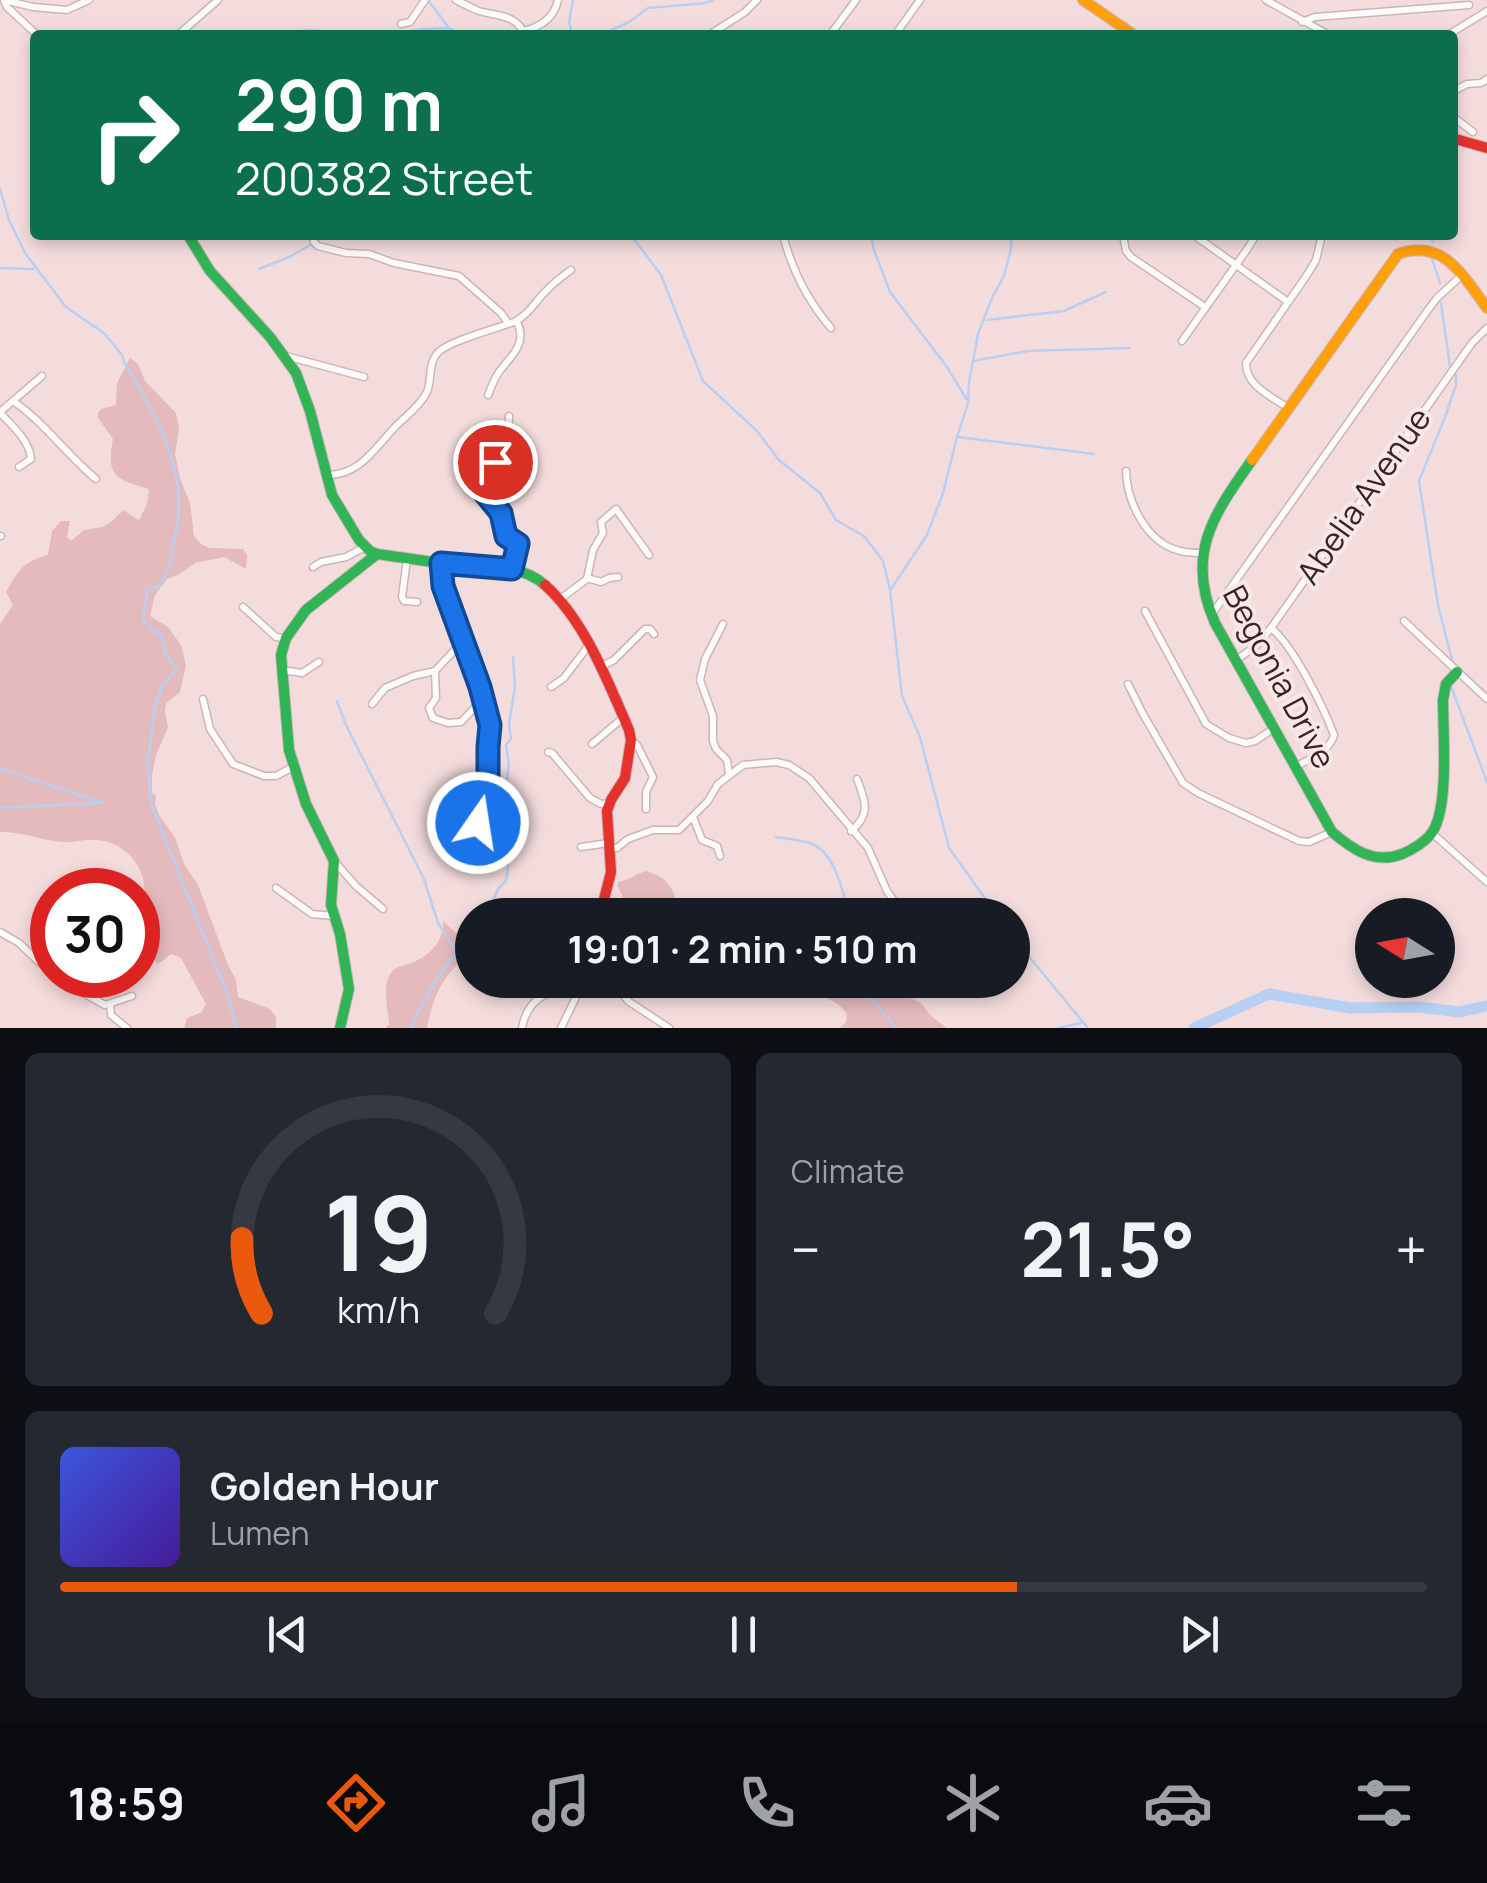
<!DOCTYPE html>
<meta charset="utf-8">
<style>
:root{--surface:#171b24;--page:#242831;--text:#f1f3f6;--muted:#9ea1a6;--line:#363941;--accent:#ea580c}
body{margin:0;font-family:Manrope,sans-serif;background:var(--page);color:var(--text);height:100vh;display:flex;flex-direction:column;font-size:38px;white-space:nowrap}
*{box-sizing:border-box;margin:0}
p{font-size:32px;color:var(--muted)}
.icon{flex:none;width:55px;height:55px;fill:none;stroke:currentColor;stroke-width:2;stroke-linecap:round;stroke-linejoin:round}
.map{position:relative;height:1028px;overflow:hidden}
.side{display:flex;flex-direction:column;gap:25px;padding:25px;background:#0d0f14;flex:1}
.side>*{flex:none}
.banner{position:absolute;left:30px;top:30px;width:1428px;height:210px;border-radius:10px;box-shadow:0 5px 15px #0003;background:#0b6e4f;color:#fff;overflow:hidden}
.needle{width:65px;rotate:281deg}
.fabs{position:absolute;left:1355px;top:898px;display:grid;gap:20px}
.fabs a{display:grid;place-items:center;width:100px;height:100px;border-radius:50%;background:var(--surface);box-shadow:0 5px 15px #0003;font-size:50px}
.speed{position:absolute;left:30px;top:868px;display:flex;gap:20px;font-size:50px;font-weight:700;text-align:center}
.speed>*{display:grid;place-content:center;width:130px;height:130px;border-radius:50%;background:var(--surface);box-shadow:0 5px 15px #0003;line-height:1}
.speed .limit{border:15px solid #d22;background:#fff;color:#111}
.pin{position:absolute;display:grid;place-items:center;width:85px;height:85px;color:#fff;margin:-42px;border:5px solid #fff;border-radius:50%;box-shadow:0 2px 10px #0007}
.me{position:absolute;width:110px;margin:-55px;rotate:13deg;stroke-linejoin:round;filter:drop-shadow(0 0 8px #0008)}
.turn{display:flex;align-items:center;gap:35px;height:210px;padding:0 40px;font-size:45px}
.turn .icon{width:130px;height:130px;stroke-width:2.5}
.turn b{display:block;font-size:70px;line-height:85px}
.big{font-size:75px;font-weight:700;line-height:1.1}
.side .card{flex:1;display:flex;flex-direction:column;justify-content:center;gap:15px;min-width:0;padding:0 35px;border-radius:15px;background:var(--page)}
.side .dial{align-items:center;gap:0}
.dial svg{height:260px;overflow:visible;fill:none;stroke:var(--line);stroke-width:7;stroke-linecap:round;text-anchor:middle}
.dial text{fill:var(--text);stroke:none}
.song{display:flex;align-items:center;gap:30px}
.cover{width:120px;height:120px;border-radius:15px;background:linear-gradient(135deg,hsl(230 70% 55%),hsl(260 70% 35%))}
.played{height:10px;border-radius:5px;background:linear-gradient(90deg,var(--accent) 70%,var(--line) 70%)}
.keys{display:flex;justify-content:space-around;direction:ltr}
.heat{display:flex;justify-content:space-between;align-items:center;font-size:55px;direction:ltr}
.side .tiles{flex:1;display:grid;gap:25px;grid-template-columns:1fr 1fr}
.card:last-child{grid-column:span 2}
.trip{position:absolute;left:455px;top:898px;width:575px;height:100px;border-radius:50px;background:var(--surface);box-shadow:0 5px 15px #0003;font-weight:700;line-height:100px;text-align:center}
.tab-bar{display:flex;height:160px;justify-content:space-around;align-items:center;background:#090b0e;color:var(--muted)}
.tab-bar .icon{width:70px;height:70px}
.tab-bar .on{color:var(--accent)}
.tab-bar b{font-size:45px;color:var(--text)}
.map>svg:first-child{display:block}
.green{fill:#e4babd}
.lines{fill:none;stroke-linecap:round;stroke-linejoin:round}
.stream{stroke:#b7cff3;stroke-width:2.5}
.river{stroke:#b7cff3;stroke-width:11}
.street-casing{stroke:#ccb5b6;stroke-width:9}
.fast-casing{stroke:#ccb5b6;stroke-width:12}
.slow-casing{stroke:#ccb5b6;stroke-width:12}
.jam-casing{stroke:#ccb5b6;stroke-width:12}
.street{stroke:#fdfafa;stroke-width:6}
.fast{stroke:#30b455;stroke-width:10}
.slow{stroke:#ff9f0a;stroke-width:10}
.jam{stroke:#e5322d;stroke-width:10}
.route-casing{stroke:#114b97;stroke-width:25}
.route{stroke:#1a73e8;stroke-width:18}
.labels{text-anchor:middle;stroke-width:8;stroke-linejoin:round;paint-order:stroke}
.street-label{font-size:32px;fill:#3d2225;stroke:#f7e8e8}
</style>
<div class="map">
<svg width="1487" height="1028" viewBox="0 0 1487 1028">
<rect width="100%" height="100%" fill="#f4dcdd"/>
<g class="green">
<path d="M130,358L138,364L145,381L176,413L179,427L175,454L180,478L190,503L194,536L201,544L209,548L243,549L247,555L246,569L224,557L195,563L180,574L167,579L155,595L150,616L168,627L181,645L186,665L180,692L166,703L165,711L168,728L156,755L152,775V794L156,795L155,804L159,815L176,839L184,864L198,885L228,965L236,980L238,997L270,1009L276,1017V1028H184L187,1018L202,1012L206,1004L181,958L171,954L158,964L143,948V923L138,920V908L144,899C149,869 126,841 95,840C84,839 74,843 63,842C42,841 22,831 0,832V624L13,605L6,592C19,570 22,562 48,555L52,531L61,521H70L67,537L71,541L84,530L102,527L111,522L123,510L139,520L147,504L149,489C115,479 106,476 113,439L98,418V413L101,409L116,405L117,383Z"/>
<path d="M646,871C672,879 674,890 679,915H632L617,885L618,882C629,880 636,874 646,871Z"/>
<path d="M443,921L459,936L472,932C473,950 460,961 449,974C437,988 430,1010 427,1028H386L389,1024C388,1010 382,987 390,974C394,967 403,966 411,963C430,956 444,941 443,921Z"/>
<path d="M795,980H886L898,992L921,1003L931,1016L947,1028H840L846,1022L847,1014C835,995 809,997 795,980Z"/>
</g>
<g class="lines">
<g class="stream">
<polyline points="428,0 449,28 461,35"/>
<polyline points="268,35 308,30 380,35"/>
<polyline points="388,35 422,29 449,28"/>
<polyline points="570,35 571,29 569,22 573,0"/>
<polyline points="601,35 629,22 648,8 706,3 713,0"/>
<path d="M0,189L9,220L25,253L66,307L105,334L122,355L124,362C155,414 191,473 175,536C169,558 175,564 159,586L148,589L143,616V620L155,632H158L162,638L166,655L177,668L161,689L155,707L148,761L151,804L225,988L237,1028"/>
<polyline points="631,235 661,275 703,381 757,431 779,460 820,493 836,520 864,536 883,561 890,590 902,696 920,737 949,848 997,915"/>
<polyline points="871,235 874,250 890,292 947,367 967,400"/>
<polyline points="1428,235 1433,242"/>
<polyline points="318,240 326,235"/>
<polyline points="1430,253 1440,283"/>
<polyline points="0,268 33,269"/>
<polyline points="259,269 289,257 312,244"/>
<polyline points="1441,303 1450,367"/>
<polyline points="987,320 1064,311 1106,292"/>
<polyline points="973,361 1028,351 1130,348"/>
<polyline points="957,437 1094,454"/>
<polyline points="891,589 927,535 943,493 957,437 968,403 969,382 978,334 992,298 1004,276 1011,249 1011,235"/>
<polyline points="1453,664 1438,605 1419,481 1445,417 1456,385 1456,375"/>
<polyline points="1451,686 1487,782"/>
<polyline points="337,701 346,725 424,879 438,923 456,951"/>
<polyline points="0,769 103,803"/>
<polyline points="0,808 98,803"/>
<path d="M776,837C787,839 799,840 810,843C836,852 842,892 850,915"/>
<polyline points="487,915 498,889 506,881 507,874 510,841 502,816 509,763 506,745 511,739 509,724 515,687 513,657"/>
<polyline points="1012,936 1088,1028"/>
<polyline points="834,980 858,985 897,1028"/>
<polyline points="865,980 868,993"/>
<path d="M411,1028C427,994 444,962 472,937"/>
<polyline points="1058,1028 1081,1023"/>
</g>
<polyline class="river" points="1194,1028 1269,994 1351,1008 1419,1007 1459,1012 1487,1006"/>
<defs>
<g id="street">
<polyline points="4,0 33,7 67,10 89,0"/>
<path d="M456,0C464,4 471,8 479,11C495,16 514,14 523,31C541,27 554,18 558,0"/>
<polyline points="1266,0 1329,35"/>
<polyline points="4,1 7,7 37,35"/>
<polyline points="1302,22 1315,17 1469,5"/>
<polyline points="401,24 410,22 425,0"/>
<polyline points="178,35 218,0"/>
<polyline points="709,35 745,12 757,0"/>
<polyline points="830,35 856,0"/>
<polyline points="895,35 920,0"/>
<polyline points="1448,35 1487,11"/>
<polyline points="1452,92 1467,84 1481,83 1487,79"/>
<polyline points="1452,116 1473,132"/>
<polyline points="313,235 314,242 318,246 346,253 369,254 394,263 459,276 501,313 508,323"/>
<path d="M783,235C792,270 807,300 831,328"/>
<polyline points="1123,235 1126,251 1131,257 1205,307"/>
<polyline points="1194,235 1288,302"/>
<polyline points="1182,341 1248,248 1256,235"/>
<polyline points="286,356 364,377"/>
<path d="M488,395C491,388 494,379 499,372C510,357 528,344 517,322"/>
<path d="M13,401C44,422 67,455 96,479"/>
<path d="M1288,408C1271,396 1246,386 1246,363L1307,275L1316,260L1322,235"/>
<polyline points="0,412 42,376"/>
<path d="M0,413C13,426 30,442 31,459L19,467"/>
<polyline points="509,416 508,438 498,458 486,470 484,492 501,513 506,536 518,544 512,569"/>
<path d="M1126,471C1127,502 1146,541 1177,550C1185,553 1194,553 1202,553"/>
<path d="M328,475C360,475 375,448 395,427C406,416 420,406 427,392C432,381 428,365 436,355C444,342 498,328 514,322C529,315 536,300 547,290C554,282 563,276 571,270"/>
<polyline points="0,536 1,536"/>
<polyline points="407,559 402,597 404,601 417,602"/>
<polyline points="441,563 442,581 480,687 490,725 487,747 489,789 478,812 476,837 457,846 442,836"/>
<polyline points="313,567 321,562 346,557 363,548"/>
<polyline points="587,578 601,582 609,578 618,577"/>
<polyline points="559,600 587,579 593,550 603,533 601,522 616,509 649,555"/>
<polyline points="243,607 276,637 285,638"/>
<polyline points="1145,611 1206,724 1229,738 1246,743 1255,741 1273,729"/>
<polyline points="1212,614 1428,310 1437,298 1461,276"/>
<polyline points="1404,621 1487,699"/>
<polyline points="723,624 705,659 700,680 713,716 713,741 716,749 727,760 729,774"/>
<path d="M1271,628C1293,645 1324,708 1334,735C1330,751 1311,758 1297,766"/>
<polyline points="1236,660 1256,646 1271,628 1472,343 1487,328"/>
<polyline points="602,666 614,660 645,629 650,629 654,634"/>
<polyline points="282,670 302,673 319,662"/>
<polyline points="435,671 436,698 429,708 433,718 448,723 461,722 483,699"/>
<polyline points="1128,684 1143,714 1183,783 1198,793 1299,841 1309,842 1332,832"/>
<polyline points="551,687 564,678 589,645"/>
<polyline points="203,699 210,729 233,764 264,776 276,776 293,767"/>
<polyline points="372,704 385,688 413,676 435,671 462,642"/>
<polyline points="631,740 637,745 653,777 646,792 646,809"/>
<polyline points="592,744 624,717"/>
<polyline points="548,752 552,753 590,798 601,804 610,803"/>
<polyline points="693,817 702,840 717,846 720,856"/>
<path d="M851,831C872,814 865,800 857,779"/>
<polyline points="1432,833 1487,882"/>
<polyline points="581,847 608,843"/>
<polyline points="610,848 617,848 628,839 653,830 679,830 708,801 718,784 743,765 776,762 789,765 809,778 868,848 887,891 904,915"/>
<polyline points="334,861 356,886 383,909"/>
<polyline points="276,888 312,914 334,916"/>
<polyline points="0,932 19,943 39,962 52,971"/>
<polyline points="59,975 76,989 105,1005 132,996"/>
<polyline points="612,980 628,1001 669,1028"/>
<polyline points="977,980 981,983"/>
<polyline points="110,1005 111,1015 127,1028"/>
<path d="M522,1028C527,1000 549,985 577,994"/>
<polyline points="561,1028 579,991 588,980"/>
</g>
<g id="fast">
<path d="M188,235L210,271L270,337L296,373L310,411L332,495L359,540L370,551L377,554C398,557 419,560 440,563C474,567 518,561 545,585"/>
<path d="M1252,460C1213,515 1185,555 1215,623L1332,832C1352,849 1374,865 1402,854C1412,850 1427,841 1433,831C1449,805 1443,733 1443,700L1446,684L1457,672"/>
<polyline points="340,1028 349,989 340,934 331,905 334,861 306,804 289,750 281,655 286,638 306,610 377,554"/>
</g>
<g id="slow">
<polyline points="1083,0 1134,35"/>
<path d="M1252,460L1398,254C1444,238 1463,276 1487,308"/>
</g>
<g id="jam">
<polyline points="1452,138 1487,148"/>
<path d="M545,585C585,621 608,682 629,730L631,740L625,778L611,800L607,811L611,872L600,915"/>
</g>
</defs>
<use href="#street" class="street-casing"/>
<use href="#fast" class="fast-casing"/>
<use href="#slow" class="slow-casing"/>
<use href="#jam" class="jam-casing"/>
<use href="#street" class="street"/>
<use href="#fast" class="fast"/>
<use href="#slow" class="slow"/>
<use href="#jam" class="jam"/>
</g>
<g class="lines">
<defs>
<polyline id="route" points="478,823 478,812 488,789 488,747 490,725 480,687 443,586 441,563 512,569 518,544 506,536 501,513 484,492 486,470 495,462"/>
</defs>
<use href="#route" class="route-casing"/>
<use href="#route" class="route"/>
</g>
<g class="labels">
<g class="street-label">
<text transform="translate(1364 496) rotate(-55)" y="11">Abelia Avenue</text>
<text transform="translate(1279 677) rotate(62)" y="11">Begonia Drive</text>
</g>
</g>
</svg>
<div class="fabs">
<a><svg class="needle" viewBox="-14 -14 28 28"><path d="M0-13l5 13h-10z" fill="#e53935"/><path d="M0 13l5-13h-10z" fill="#9ea1a6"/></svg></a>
</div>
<div class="speed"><div class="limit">30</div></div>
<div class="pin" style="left:495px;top:462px;background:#d93025"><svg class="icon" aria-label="arrive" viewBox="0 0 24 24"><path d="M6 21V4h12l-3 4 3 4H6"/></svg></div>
<svg class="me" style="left:478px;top:823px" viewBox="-20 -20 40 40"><circle r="17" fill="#1a73e8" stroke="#fff" stroke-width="3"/><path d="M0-11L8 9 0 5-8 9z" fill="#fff"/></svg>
<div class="trip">19:01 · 2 min · 510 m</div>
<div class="banner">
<div class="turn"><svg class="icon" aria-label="right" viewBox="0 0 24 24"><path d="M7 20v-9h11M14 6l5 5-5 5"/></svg><div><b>290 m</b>200382 Street</div></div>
</div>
</div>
<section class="side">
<div class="tiles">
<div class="card dial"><svg viewBox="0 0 100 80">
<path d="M14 69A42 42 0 1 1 86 69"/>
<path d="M14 69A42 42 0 0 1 8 46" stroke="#ea580c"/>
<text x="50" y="56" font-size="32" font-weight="700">19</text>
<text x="50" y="72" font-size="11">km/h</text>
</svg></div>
<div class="card"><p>Climate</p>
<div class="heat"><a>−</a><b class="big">21.5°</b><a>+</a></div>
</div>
<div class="card">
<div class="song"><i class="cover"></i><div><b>Golden Hour</b><p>Lumen</p></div></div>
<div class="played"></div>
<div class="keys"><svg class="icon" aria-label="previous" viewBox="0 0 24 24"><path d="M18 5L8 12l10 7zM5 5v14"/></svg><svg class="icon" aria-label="pause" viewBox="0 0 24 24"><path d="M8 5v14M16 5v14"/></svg><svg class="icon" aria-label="next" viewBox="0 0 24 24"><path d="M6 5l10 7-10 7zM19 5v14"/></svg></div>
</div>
</div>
</section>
<nav class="tab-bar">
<b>18:59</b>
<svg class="icon on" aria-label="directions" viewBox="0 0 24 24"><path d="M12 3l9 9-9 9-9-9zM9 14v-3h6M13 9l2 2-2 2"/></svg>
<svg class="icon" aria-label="music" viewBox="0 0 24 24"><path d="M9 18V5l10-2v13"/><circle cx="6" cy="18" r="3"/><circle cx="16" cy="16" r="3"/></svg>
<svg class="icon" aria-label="phone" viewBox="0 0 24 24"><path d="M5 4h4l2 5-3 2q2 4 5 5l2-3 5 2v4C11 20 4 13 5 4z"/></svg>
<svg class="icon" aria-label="climate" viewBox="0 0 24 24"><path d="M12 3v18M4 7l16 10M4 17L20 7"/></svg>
<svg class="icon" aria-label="car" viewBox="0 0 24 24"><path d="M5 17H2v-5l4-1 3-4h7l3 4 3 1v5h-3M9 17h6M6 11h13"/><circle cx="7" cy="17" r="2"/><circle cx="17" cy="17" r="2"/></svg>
<svg class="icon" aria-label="filters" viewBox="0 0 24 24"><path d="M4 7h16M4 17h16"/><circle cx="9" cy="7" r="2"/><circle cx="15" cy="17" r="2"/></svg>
</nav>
